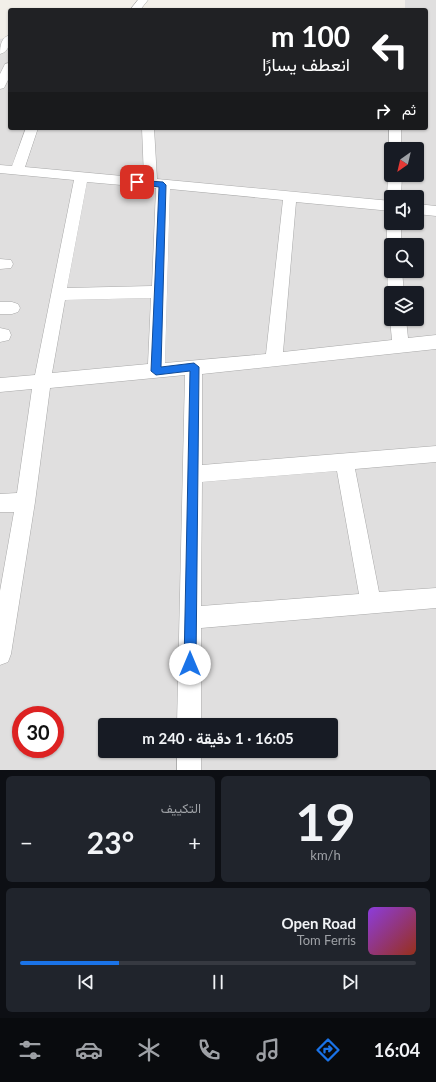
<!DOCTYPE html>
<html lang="ar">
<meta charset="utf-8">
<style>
:root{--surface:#171b24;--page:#20242c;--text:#f1f3f6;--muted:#9ea1a6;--line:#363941;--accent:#1a73e8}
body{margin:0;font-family:Lato,Vazirmatn,sans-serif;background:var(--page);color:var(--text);direction:rtl;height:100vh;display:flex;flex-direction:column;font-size:15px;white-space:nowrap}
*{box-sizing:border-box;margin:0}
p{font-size:13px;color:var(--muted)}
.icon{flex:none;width:22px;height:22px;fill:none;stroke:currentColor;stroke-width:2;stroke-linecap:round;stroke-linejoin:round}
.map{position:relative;height:770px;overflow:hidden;direction:ltr}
.sheet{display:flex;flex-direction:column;gap:6px;padding:6px;background:#0d0f14;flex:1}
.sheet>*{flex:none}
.hud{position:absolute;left:8px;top:8px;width:420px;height:122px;border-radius:4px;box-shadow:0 1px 3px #0004;direction:rtl;background:#202124;color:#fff;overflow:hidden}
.needle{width:26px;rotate:214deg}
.buttons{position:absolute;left:384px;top:142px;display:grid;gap:8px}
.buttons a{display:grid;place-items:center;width:40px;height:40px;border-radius:4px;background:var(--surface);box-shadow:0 1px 3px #0004;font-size:20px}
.speed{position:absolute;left:12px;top:706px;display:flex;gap:8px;font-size:20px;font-weight:700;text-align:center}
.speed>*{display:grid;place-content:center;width:52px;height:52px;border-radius:50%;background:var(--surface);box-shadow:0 1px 3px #0004;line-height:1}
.speed .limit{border:6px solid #d22;background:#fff;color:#111}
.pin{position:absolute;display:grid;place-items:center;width:34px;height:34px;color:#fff;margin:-17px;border-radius:8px;box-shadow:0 2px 6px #0006}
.me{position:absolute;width:44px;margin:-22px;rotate:0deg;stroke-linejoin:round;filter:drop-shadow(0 0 3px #0008)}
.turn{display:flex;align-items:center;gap:14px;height:84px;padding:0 12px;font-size:18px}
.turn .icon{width:52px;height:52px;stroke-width:2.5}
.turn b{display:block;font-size:28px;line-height:34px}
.then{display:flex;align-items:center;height:38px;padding:0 12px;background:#0003;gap:8px;font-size:15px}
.big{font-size:30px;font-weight:700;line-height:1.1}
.sheet .widget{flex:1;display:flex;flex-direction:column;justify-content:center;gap:6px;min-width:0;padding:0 14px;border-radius:6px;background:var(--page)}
.sheet .dial{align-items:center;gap:0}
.dial b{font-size:52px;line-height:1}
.song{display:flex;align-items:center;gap:12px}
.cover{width:48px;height:48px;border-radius:6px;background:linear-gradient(135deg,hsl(270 70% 55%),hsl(10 70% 35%))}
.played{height:4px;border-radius:2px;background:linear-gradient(90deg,var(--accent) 25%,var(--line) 25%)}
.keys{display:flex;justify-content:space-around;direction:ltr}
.heat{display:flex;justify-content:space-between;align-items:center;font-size:22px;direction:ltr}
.sheet .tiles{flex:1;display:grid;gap:6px;grid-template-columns:1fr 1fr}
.widget:last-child{grid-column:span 2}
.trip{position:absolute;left:98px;top:718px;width:240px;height:40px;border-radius:4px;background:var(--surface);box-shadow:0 1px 3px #0004;font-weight:700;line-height:40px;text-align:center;direction:rtl}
.tab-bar{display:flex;height:64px;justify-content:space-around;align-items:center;background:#090b0e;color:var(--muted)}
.tab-bar .icon{width:28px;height:28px}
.tab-bar .selected{color:var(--accent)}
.tab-bar b{font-size:18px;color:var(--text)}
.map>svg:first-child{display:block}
.residential{fill:#e0dfdf;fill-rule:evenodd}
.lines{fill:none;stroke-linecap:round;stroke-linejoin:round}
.street-casing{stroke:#a9a9a9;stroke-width:1}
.street{fill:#fff;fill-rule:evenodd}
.route{fill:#1a73e8;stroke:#114b97}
</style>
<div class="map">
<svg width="436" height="770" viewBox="0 0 436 770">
<rect width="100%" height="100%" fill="#f2efe9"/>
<path class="residential" d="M405,0H436V770H0V39L10,37V128H426V10H405ZM391,149H417V175H391ZM391,197H417V223H391ZM391,245H417V271H391ZM391,293H417V319H391ZM21,715H55V749H21ZM105,725H331V751H105Z"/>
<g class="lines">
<defs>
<g id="street">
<polygon points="138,0 148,0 140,10 130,10"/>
<path d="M10,35C10,43 9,52 0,54C0,46 1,37 10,35Z"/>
<polygon points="9,63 10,76 4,88 0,89 0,74 5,64"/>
<path d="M26,128H38L25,167L144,178L142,128H154L157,179L391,201V211L296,202L283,352L392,340L390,319L391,317V319H406L408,338L436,335V349L202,374V465L436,446V462L355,469L379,592L436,588V608L201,628V725H177L185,375L50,388L35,502L11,654L8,662L0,665V591L14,512H0V494L17,493L32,389L0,392V378L35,375L74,180L0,173V165L12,166ZM87,182L156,188L152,286L67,288ZM170,189L283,200L266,354L165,363ZM151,298L148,364L52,373L65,300ZM337,471L359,594L201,606L202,482Z"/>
<polygon points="389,128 401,128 401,149 391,149 391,152 389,149"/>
<polygon points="391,172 391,175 402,175 401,197 391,197 391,201 387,197 388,175"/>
<polygon points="417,204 436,206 436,216 417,214"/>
<polygon points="391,219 391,223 401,223 401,245 391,245 391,249 387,245 387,223"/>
<polygon points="0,259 11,260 13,264 11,268 0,269"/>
<path d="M390,267H391V271H402L404,293H391V297C387,291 386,274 390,267Z"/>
<polygon points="0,302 12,302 18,304 20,308 18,312 12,314 0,314"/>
<polygon points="0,328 9,330 11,335 9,340 0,342"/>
<rect x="177" y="751" width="24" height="19"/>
</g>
</defs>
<use href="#street" class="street-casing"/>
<use href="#street" class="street"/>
</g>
<polygon class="route" points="134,180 163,182 166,185 161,367 194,363 199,367 196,664 194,668 190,670 185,668 184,664 190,371 156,375 151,371 159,187 137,184 134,184"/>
</svg>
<div class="buttons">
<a><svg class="needle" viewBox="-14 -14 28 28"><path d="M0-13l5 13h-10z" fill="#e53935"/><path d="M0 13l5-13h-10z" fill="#9ea1a6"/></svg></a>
<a><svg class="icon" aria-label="sound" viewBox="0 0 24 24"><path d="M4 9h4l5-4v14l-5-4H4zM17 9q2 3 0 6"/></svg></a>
<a><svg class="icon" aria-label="search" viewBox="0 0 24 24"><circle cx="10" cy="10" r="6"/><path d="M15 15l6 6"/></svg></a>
<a><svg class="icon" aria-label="layers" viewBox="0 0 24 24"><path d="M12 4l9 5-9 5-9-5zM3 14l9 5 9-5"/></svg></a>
</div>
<div class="speed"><div class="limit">30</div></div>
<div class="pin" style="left:137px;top:182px;background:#d93025"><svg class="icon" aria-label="arrive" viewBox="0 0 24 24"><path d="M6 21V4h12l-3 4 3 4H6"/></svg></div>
<svg class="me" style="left:190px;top:664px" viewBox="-20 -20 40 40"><circle r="19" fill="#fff"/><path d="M0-13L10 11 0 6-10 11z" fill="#1a73e8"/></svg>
<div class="trip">16:05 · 1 دقيقة · 240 m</div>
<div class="hud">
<div class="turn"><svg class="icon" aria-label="left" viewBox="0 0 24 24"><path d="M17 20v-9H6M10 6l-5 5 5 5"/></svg><div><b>100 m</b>انعطف يسارًا</div></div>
<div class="then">ثم<svg class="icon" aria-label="right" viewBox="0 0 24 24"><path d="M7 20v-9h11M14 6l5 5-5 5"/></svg></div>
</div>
</div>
<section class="sheet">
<div class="tiles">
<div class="widget dial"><b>19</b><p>km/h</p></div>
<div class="widget"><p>التكييف</p>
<div class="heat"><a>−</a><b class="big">23°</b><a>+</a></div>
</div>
<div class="widget">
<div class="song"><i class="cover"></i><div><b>Open Road</b><p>Tom Ferris</p></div></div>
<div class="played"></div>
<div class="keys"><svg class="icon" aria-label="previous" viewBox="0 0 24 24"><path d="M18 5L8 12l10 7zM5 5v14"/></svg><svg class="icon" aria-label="pause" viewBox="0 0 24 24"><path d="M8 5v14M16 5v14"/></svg><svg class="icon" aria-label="next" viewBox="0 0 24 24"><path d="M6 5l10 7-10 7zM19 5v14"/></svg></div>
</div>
</div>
</section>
<nav class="tab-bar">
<b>16:04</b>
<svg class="icon selected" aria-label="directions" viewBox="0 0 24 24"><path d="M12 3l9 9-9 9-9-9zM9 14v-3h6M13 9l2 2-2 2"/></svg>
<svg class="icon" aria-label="music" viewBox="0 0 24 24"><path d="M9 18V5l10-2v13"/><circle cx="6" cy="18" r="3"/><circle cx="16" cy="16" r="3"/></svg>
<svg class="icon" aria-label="phone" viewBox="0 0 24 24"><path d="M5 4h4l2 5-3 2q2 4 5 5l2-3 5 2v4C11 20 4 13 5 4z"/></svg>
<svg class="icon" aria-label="climate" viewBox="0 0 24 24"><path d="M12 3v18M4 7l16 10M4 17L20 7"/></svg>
<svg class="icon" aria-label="car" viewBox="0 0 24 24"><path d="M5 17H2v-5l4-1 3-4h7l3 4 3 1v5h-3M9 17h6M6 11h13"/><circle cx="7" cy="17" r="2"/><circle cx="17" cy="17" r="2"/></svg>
<svg class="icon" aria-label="filters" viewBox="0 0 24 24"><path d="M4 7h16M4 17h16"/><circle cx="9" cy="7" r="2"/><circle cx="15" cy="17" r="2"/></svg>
</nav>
